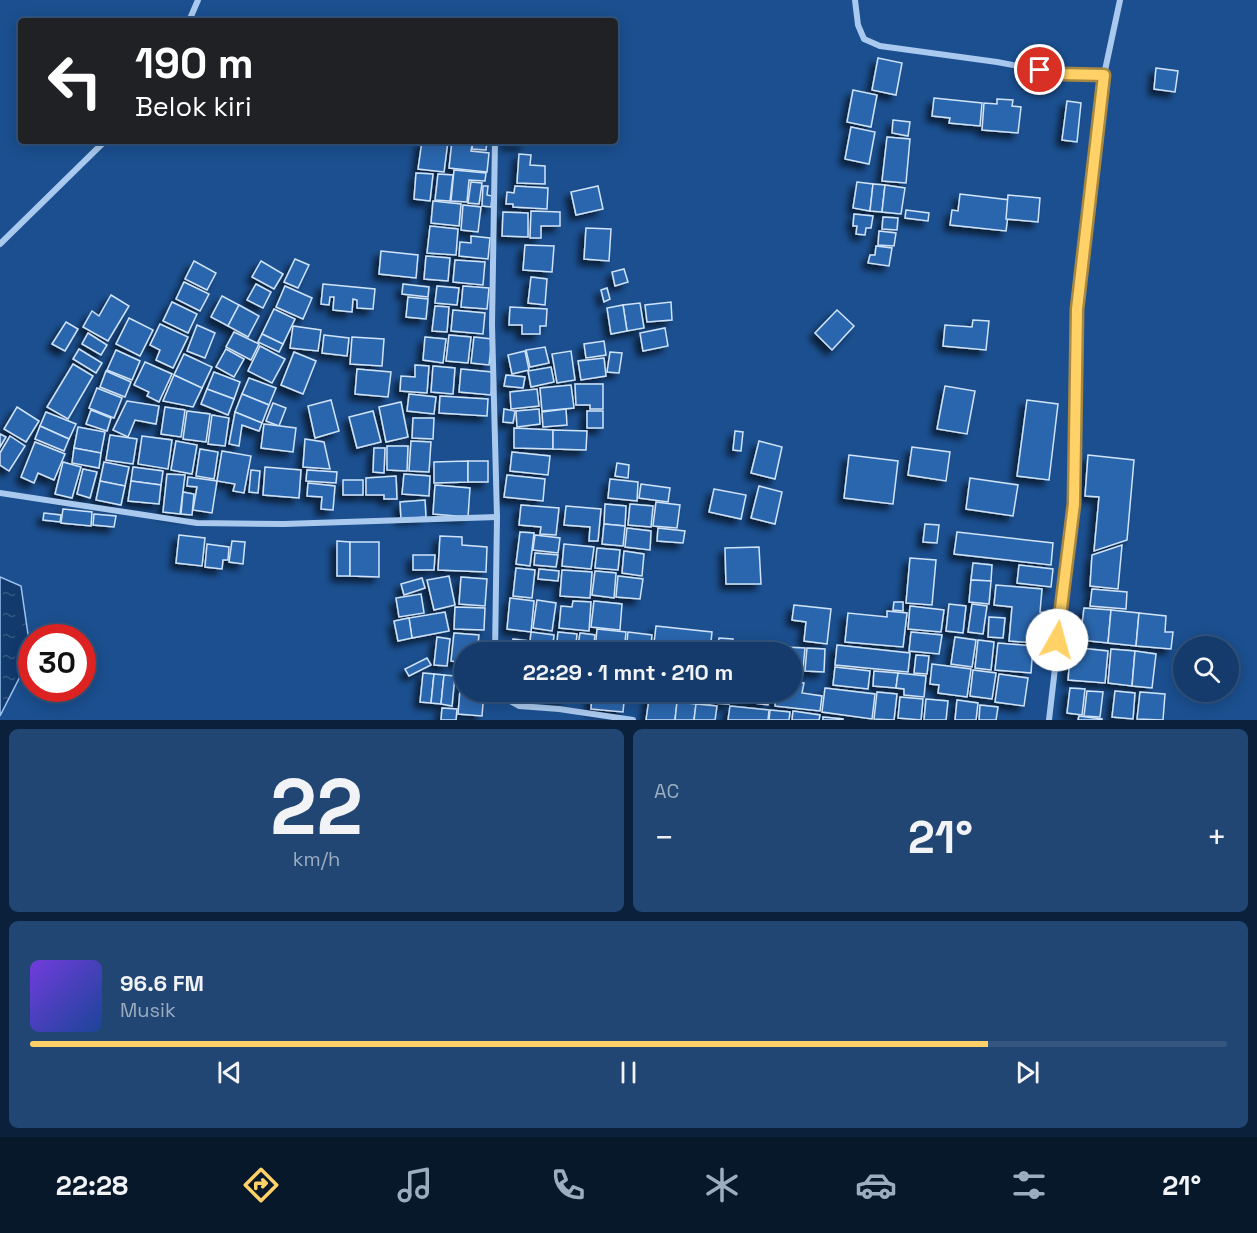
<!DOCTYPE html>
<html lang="id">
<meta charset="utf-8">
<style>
:root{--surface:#143b6b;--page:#214673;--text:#f1f3f6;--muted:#9dadc1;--line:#33557e;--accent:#ffd166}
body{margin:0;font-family:"Space Grotesk",sans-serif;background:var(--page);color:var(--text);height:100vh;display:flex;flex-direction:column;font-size:22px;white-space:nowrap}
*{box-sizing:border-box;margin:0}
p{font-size:20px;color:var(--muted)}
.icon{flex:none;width:33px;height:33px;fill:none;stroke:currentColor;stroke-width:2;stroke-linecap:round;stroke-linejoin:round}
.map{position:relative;height:720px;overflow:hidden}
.sheet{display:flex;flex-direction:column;gap:9px;padding:9px;background:#0b203b;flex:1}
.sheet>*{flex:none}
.hud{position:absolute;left:18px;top:18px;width:600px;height:126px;border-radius:6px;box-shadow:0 3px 15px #0003,0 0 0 2px var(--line);background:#202124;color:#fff;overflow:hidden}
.controls{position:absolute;left:1173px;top:636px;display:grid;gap:12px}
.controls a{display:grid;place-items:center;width:66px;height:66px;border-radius:50%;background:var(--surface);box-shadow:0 3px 15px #0003,0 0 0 2px var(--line);font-size:30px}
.speed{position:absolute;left:18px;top:624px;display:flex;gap:12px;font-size:30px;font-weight:700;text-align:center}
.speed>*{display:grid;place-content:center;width:78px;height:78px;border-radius:50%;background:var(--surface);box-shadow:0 3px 15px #0003,0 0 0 2px var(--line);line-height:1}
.speed .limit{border:9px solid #d22;background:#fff;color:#111}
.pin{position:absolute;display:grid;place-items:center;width:51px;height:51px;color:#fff;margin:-26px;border:3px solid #fff;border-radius:50%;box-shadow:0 2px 6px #0007}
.me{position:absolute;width:66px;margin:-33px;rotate:7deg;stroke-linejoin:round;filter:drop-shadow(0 0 4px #0008)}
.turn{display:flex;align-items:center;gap:21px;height:126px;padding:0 18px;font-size:27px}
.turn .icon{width:78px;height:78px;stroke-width:2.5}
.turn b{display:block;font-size:42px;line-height:51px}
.big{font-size:45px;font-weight:600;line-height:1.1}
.sheet .tile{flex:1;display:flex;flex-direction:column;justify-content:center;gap:9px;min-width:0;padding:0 21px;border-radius:9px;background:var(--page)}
.sheet .dial{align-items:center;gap:0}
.dial b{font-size:78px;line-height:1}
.song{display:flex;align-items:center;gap:18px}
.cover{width:72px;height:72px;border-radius:9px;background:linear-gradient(135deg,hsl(260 70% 55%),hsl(220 70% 35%))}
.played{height:6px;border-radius:3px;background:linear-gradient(90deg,var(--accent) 80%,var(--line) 80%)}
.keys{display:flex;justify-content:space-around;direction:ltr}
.heat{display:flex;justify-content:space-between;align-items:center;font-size:33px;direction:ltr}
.sheet .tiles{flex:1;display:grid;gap:9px;grid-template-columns:1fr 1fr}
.tile:last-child{grid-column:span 2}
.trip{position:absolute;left:454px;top:642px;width:348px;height:60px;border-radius:30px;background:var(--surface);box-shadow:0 3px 15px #0003,0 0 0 2px var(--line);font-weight:600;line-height:60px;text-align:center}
.menu{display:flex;height:96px;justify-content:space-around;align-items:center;background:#08182b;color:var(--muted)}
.menu .icon{width:42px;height:42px}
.menu .selected{color:var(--accent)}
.menu b{font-size:27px;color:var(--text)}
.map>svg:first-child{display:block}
.water{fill:url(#water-ripples);stroke:#9cc4f0;stroke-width:1.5}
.building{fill:#2a66ad;stroke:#cfe3fa;stroke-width:1.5;filter:url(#shadow)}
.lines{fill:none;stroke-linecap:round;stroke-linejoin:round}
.street{stroke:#a9c9ee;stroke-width:6}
.route-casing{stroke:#a68842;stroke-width:15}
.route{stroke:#ffd166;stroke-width:10}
</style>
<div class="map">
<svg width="1257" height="720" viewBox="0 0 1257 720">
<defs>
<pattern id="water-ripples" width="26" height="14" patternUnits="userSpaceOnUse" patternTransform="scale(1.5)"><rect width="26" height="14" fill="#123a6d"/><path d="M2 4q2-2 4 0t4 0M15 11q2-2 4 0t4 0" fill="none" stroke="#365883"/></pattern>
<filter id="shadow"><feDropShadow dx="-5.5" dy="5.5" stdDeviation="3" flood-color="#0009"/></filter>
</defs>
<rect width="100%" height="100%" fill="#1b4f8f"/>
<polygon class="water" points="0,577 21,586 31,655 0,716"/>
<g class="building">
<polygon points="878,58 902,63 896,95 872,90"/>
<polygon points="1156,68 1178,71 1175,92 1154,89"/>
<polygon points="853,90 877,95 871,127 847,122"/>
<polygon points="934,98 982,103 980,126 949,123 950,118 932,116"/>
<polygon points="997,99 1013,100 1012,106 1021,107 1018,133 982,130 984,103 997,104"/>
<polygon points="1067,101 1081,103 1077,142 1062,140"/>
<polygon points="893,120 910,122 908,136 892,133"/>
<polygon points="851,127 875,132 869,164 845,159"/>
<polygon points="887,137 910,139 906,183 882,181"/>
<polygon points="422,141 448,141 444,172 418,169"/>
<polygon points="452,141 473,141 471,151 489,153 487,172 449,168"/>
<polygon points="473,141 487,141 486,150 472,149"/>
<polygon points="506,141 525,141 525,145 506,144"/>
<polygon points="519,154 531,155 530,165 545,166 545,184 517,183"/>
<polygon points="454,170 486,173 485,181 469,180 467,202 451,201"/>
<polygon points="416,173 433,174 430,201 414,199"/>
<polygon points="438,174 453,175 450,201 435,200"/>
<polygon points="471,182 482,183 479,204 468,203"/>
<polygon points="857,182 873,184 870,211 853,208"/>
<polygon points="873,184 885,185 882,212 870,211"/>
<polygon points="885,185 905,188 901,214 882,212"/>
<polygon points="483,186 488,186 487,195 492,196 491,207 482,206"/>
<polygon points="515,186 548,188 547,209 513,207 513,204 506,204 507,192 514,193"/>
<polygon points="598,186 603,209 576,215 571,192"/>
<polygon points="960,194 1010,200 1006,231 950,225 952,210 958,211"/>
<polygon points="1008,195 1040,198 1038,222 1006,219"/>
<polygon points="433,201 461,204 459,226 431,223"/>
<polygon points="463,205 481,207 478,232 461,230"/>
<polygon points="906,210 929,213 928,221 905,218"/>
<polygon points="531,211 560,212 560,226 541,226 541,238 530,238"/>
<polygon points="503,212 528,213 528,237 502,236"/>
<polygon points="854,214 873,216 871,228 866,228 865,235 856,234 857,226 853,226"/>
<polygon points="883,217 898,218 897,230 882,229"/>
<polygon points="430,226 458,229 456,255 427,253"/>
<polygon points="586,228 611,229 609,261 584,259"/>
<polygon points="879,231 896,233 894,246 878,245"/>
<polygon points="471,236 490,238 488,259 459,256 460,242 471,243"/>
<polygon points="525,245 554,246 552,272 523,270"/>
<polygon points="876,246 892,248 889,266 868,263 870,255 875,255"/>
<polygon points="381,251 418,255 416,278 379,274"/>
<polygon points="426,256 450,258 448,281 424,279"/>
<polygon points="295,259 309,265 298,288 284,282"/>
<polygon points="455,260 485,262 483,285 453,282"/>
<polygon points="194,261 216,273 207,290 185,279"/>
<polygon points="261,261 283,274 274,289 252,277"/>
<polygon points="624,269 628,282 615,286 612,272"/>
<polygon points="531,277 547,279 545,305 528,303"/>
<polygon points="184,282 209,294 200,311 176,299"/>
<polygon points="256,284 271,292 263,308 247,300"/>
<polygon points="323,284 375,289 373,309 357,308 357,300 353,299 352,312 333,310 334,297 330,297 329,305 321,304"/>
<polygon points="403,284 429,287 428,297 402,294"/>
<polygon points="285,286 312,298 303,319 276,307"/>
<polygon points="437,286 459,288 457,305 435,303"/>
<polygon points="463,286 489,288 487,309 461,307"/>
<polygon points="607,288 610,299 604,302 601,290"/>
<polygon points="111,295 129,306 108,341 83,327 92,311 99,316"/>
<polygon points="222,296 239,305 228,326 211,317"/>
<polygon points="408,297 428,299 426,319 406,317"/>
<polygon points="172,302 197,314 188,333 163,321"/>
<polygon points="671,302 672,320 647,322 645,305"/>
<polygon points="640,303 644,328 627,331 623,305"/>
<polygon points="239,305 259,316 248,337 228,326"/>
<polygon points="623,305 627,331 611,334 607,308"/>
<polygon points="435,306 449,307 447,332 432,331"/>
<polygon points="510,307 547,309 546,326 540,326 540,334 522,334 522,325 509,325"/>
<polygon points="274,309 295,319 283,344 262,334"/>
<polygon points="453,310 485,313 483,334 451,331"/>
<polygon points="837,310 854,326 832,350 815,333"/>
<polygon points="129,318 153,330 140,356 116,344"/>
<polygon points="973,320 989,321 986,350 943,346 945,325 972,327"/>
<polygon points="66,322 78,329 65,351 52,344"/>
<polygon points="160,324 188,337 173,368 156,360 160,350 150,345"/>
<polygon points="197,325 215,333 205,358 187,351"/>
<polygon points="293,326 321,330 318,351 290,348"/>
<polygon points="665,328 668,346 643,351 640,333"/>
<polygon points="234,332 259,344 251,360 226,347"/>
<polygon points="88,333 107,345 101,355 82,344"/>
<polygon points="262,334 283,344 279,352 258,342"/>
<polygon points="324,335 349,338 347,356 322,353"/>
<polygon points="449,335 471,337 468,363 446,361"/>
<polygon points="352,337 384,339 382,366 350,364"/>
<polygon points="425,337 446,339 443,363 423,360"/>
<polygon points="474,337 492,339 489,365 471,363"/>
<polygon points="604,341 606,355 586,358 584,344"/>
<polygon points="260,346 285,359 272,383 248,371"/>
<polygon points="545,347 549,363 530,367 526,350"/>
<polygon points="79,349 102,363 96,373 73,359"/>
<polygon points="226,349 244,359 234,377 216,367"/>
<polygon points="116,350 140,361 132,380 107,370"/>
<polygon points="525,351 529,370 512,374 508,355"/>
<polygon points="571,351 575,380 557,383 552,354"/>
<polygon points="294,352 316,361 303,394 281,385"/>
<polygon points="610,352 622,353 619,373 607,372"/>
<polygon points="184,354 212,367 202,388 174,375"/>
<polygon points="604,358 606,376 581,380 578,361"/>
<polygon points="145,362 172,374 159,402 147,396 149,392 134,385"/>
<polygon points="73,364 93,376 68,419 47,407"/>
<polygon points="415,365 429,366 427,393 400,391 401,376 415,377"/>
<polygon points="433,366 455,368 453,394 431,392"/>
<polygon points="551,367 554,382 531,387 528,371"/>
<polygon points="357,369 391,372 388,397 355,394"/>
<polygon points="461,369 492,372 491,395 459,392"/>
<polygon points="106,371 131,382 125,397 100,387"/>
<polygon points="214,372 240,382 234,399 207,389"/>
<polygon points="174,375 202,388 193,407 163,401"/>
<polygon points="506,375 525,377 523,388 504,386"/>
<polygon points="249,378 276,388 269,405 242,394"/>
<polygon points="575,384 603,384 603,409 590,409 590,405 576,405"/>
<polygon points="571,385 574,408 542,411 540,388"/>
<polygon points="945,386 975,391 967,434 937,429"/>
<polygon points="97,388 122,398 114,418 89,408"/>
<polygon points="207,389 234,399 228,415 201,404"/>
<polygon points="537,389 539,406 511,409 510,392"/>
<polygon points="242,394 269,405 262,423 235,412"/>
<polygon points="409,394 436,397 434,414 407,411"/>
<polygon points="440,396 488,399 487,416 439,413"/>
<polygon points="331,400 339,431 315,438 308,406"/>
<polygon points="1027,400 1058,404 1049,480 1017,476"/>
<polygon points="127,401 159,406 156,424 135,420 128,437 113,430"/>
<polygon points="401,402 408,437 386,442 379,407"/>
<polygon points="273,403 286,408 279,426 266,421"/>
<polygon points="17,407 39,421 26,442 4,429"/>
<polygon points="165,407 185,410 181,437 161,434"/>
<polygon points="504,409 515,411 513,423 503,422"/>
<polygon points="539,409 540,424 517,427 516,411"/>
<polygon points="566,409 567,425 543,427 542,412"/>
<polygon points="91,410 111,418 107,431 86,424"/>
<polygon points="187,411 210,414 206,442 183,439"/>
<polygon points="373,411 381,442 357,448 349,417"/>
<rect x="587" y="411" width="16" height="17"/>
<polygon points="46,412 76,424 69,439 40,426"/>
<polygon points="235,412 262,423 259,431 242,425 239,446 229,444"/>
<polygon points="212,415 229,418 225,446 208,444"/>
<polygon points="413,418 434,418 433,439 412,438"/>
<polygon points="264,424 296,428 293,452 261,448"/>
<polygon points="40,426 69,439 64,451 35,439"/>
<polygon points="78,427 105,432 101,453 74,448"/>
<polygon points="514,428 553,430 553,449 514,448"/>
<polygon points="553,430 587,431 586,450 553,449"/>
<polygon points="735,431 743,432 741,451 733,450"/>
<polygon points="0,434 6,437 0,447"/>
<polygon points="110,435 137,439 133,464 106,460"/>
<polygon points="10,436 25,446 9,471 0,465 0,453"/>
<polygon points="142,436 172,440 168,469 138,464"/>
<polygon points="305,439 324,442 330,469 303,467"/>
<polygon points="176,441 197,445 192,474 171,470"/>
<polygon points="411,441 431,442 429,472 409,471"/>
<polygon points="759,441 782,447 775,479 751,473"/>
<polygon points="35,442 65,454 54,480 38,473 34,483 21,477"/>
<polygon points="387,446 408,446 407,471 387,470"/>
<polygon points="912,447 950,452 946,481 908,475"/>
<polygon points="74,448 101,453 99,468 72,463"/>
<polygon points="374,448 385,448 384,473 373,472"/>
<polygon points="200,449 218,452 214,479 196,476"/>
<polygon points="222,451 251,456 244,493 233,491 235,484 217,481"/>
<polygon points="512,452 550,456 548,475 510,471"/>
<polygon points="849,455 898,461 893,504 844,498"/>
<polygon points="1088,455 1134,460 1127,540 1094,551 1099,497 1085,496"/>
<polygon points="468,461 468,482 434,483 434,462"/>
<rect x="468" y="461" width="20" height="21"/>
<polygon points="63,462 81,467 72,498 55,494"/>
<polygon points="104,462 129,467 125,486 100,481"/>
<polygon points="617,463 629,465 628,478 615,476"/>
<polygon points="133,467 163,471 161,485 131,481"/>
<polygon points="265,467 301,470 299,498 263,495"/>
<polygon points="83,469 97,472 90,498 77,494"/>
<polygon points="251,470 260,471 258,493 249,492"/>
<polygon points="307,470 337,472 336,483 306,481"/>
<polygon points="167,474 185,475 180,514 163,512"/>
<polygon points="404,474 430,476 429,496 402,494"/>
<polygon points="507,475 545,479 543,501 504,497"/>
<polygon points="396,476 397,499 384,499 384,495 366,495 366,478"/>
<polygon points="188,477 217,481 212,513 193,510 197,487 187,486"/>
<polygon points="970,478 1018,485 1013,516 966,509"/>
<polygon points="610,479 638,482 637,501 608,498"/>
<rect x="343" y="480" width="20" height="15"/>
<polygon points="100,481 125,486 121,505 96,500"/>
<polygon points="131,481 161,485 159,504 128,501"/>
<polygon points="308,483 335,486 333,510 321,509 322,497 307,496"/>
<polygon points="641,484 670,488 668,502 639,498"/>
<polygon points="435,485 470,488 468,517 433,514"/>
<polygon points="759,486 782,492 775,524 751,518"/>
<polygon points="714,489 746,495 741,519 709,512"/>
<polygon points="183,492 194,494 192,515 181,514"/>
<polygon points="425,500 426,517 401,519 400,502"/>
<polygon points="656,502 680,505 677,528 653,526"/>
<polygon points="605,504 626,506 625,526 604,524"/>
<polygon points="630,504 653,506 651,527 628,525"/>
<polygon points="521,505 559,508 556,535 540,534 541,527 519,525"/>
<polygon points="566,506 601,509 598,541 589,541 590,527 564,525"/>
<polygon points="63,509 92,512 91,526 61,523"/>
<polygon points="44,513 61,515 60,522 43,520"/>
<polygon points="94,514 116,516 114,527 93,525"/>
<polygon points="604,524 625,526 623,546 602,544"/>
<polygon points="925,524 939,525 937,543 923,542"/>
<polygon points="627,528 651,531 650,550 625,547"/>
<polygon points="658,528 685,531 683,543 657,541"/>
<polygon points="520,532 534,533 530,566 516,564"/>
<polygon points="957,532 1053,543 1051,565 954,554"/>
<polygon points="179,535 205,538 202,566 176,563"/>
<polygon points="535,535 560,538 558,553 533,550"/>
<polygon points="440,536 462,537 462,545 487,547 486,572 438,570"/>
<polygon points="232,541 245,542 243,564 229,562"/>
<polygon points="337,541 350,542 350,576 337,576"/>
<polygon points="350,542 379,542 379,577 350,576"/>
<polygon points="207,544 229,547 228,560 223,560 222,569 205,567"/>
<polygon points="564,544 594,547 591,569 562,566"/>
<polygon points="1122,545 1118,589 1090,586 1092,555"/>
<polygon points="759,547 761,584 726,584 725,548"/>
<polygon points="597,548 620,550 618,570 595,568"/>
<polygon points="624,551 644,554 642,576 622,573"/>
<polygon points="535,553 558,555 556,567 534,565"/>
<polygon points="413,555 435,555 434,570 413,570"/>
<polygon points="910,558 936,560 932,605 906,603"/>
<polygon points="973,563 992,565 991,581 971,580"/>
<polygon points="1019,565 1053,569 1051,587 1017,583"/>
<polygon points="516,568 535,570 532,598 513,596"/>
<polygon points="539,569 559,571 558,581 538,579"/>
<polygon points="562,570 592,572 590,598 560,596"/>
<polygon points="595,571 616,573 614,598 592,595"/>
<polygon points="449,576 455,605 434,610 427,580"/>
<polygon points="618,576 643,579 640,599 616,597"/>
<polygon points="461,577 487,579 485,606 459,604"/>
<polygon points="422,578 425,588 404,595 401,584"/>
<polygon points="971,580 991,581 989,604 969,602"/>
<polygon points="996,585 1042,589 1040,612 1050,613 1048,630 1038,629 1037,643 1009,641 1012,607 994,605"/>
<polygon points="1092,589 1127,592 1126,609 1090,606"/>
<polygon points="421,594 424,613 399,617 396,598"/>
<polygon points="510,598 534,601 531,632 507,629"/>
<polygon points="537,600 556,603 552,631 533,628"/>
<polygon points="573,601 591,602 589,631 559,628 561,606 572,607"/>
<polygon points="594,601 622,604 620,630 591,627"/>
<polygon points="894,602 903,602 903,611 893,610"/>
<polygon points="949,604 966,606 963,633 946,631"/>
<polygon points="972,604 987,606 983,634 968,632"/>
<polygon points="794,605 831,609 827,644 804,641 806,622 792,620"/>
<polygon points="910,606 944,610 941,632 908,629"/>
<polygon points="455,607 485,608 484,630 454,629"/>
<polygon points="1084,608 1111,610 1108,643 1080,640"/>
<polygon points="1111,610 1139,613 1136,646 1108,643"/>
<polygon points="887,611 907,613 903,647 845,642 848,613 887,617"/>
<polygon points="445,612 449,631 412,638 409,618"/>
<polygon points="1139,613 1166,616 1165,632 1173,632 1171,649 1136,646"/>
<polygon points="989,617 1005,618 1003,638 988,637"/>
<polygon points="409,618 412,638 398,641 394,621"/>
<polygon points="656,626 712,632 710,651 673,647 672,652 653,652"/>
<polygon points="597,629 626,632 624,652 595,652"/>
<polygon points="531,632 554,635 552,652 529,652"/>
<polygon points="558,632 577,634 575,652 556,652"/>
<polygon points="628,632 652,635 650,652 626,652"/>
<polygon points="911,632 942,635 939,654 909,651"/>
<polygon points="454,633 479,635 477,652 465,652 465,663 451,661"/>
<polygon points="580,633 595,635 593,652 577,652"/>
<polygon points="437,637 450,639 447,666 434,665"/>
<polygon points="955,637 976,640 972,667 951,664"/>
<polygon points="719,638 733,639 732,652 717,652"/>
<polygon points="513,639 529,641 528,652 511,652"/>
<polygon points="978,640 994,642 991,670 975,668"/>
<polygon points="736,641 755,643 754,652 734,652"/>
<polygon points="998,643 1033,646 1031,673 995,670"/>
<polygon points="837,645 910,653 908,672 835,665"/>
<polygon points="759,646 782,648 781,652 758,652"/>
<polygon points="785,647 805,648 802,678 792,677 792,652 784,652"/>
<polygon points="1071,647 1108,651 1105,683 1068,680"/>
<polygon points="807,648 825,649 824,672 805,671"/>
<polygon points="1111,649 1135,651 1132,686 1108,683"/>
<polygon points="1135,651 1156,654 1152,688 1132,686"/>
<polygon points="916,655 929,656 927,674 914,673"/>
<polygon points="427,658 431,665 409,676 405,669"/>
<polygon points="932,664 971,669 967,697 938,693 939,685 930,684"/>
<polygon points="835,667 870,671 868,689 833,685"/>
<polygon points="973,670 996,673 992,699 970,696"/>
<polygon points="462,671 465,671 465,690 460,690"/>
<polygon points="874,671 898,673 896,688 873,686"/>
<polygon points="423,673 434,674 431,703 420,702"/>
<polygon points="898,673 926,676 924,697 904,695 904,689 896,688"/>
<polygon points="434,674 444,675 441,704 431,703"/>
<polygon points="999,674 1028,678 1024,706 995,702"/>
<polygon points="444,675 455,676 452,706 441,704"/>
<polygon points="792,682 804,683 802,693 822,696 820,711 775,706 776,692 792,692"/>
<polygon points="825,688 875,694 872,719 822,712"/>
<polygon points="1070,688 1085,689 1082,715 1067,713"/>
<polygon points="460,690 484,692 482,716 458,714"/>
<polygon points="1087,691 1103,692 1100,717 1084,716"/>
<polygon points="1115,691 1135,693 1133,719 1112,717"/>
<polygon points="548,692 567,692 566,700 547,698"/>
<polygon points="592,692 625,692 623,712 591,709"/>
<polygon points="650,692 668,692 667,701 677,702 675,720 646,720"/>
<polygon points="669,692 676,692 675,699 668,698"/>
<polygon points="681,692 712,692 710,704 683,701 684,692"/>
<polygon points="714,692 730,692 729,704 713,703"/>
<polygon points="733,692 770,692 768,705 732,700"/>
<polygon points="877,692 897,694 894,720 874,719"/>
<polygon points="1140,692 1165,694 1163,720 1137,719"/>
<polygon points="900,697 923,699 921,720 898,718"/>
<polygon points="926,699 948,701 946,720 924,720"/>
<polygon points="957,700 978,703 976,720 955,720"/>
<polygon points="677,702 696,704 694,720 675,720"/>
<polygon points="696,704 717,706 715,720 694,720"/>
<polygon points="980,705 998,707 996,720 979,720"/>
<polygon points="730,706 769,710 768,720 728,720"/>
<polygon points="442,708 457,709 456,720 441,720"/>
<polygon points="770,710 790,712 789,720 769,720"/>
<polygon points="793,711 820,715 819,720 792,720"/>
<polygon points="1079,716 1102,719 1102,720 1078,720"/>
<polygon points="823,717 843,719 843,720 823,720"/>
</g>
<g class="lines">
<g class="street">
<polyline points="855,0 858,25 864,39 880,46 997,62 1061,74 1104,75"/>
<polyline points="189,21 198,0"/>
<polyline points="0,244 105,141"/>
<polyline points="0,493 197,523 284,524 497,517"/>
<polyline points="495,652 497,517 492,325 495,141"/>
<polyline points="502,692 505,698 519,706 559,709 633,720"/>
<polyline points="1049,720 1074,504 1076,309 1104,75 1120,0"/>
</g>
</g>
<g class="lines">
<defs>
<polyline id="route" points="1040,70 1061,74 1104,75 1077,309 1074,504 1057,640"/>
</defs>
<use href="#route" class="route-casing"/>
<use href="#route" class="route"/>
</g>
</svg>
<div class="controls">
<a><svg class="icon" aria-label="search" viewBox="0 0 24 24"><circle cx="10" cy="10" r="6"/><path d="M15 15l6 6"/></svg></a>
</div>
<div class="speed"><div class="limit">30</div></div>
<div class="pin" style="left:1040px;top:70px;background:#d93025"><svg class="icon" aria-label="arrive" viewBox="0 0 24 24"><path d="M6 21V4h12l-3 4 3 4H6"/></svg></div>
<svg class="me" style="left:1057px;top:640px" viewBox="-20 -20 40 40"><circle r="19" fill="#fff"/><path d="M0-13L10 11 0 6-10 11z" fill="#ffd166"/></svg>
<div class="trip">22:29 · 1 mnt · 210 m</div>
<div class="hud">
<div class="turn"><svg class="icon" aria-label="left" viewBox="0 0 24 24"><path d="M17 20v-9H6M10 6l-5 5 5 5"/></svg><div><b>190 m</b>Belok kiri</div></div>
</div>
</div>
<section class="sheet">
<div class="tiles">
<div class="tile dial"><b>22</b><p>km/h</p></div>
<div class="tile"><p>AC</p>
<div class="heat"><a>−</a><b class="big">21°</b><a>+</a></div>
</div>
<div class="tile">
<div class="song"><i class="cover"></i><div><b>96.6 FM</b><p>Musik</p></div></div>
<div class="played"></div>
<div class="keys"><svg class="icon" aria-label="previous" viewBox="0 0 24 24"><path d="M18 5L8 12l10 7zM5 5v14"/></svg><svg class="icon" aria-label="pause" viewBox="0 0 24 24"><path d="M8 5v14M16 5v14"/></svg><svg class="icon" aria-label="next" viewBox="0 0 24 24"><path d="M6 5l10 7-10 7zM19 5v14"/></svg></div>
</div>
</div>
</section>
<nav class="menu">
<b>22:28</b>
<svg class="icon selected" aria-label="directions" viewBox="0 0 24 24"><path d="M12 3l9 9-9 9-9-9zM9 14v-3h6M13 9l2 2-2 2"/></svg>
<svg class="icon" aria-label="music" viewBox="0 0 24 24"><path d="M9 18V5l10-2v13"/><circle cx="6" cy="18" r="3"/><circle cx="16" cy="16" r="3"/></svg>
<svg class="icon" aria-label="phone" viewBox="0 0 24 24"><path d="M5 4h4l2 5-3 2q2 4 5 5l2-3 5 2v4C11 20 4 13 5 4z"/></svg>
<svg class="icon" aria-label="climate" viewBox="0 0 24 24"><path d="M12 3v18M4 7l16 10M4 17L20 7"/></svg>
<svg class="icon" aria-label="car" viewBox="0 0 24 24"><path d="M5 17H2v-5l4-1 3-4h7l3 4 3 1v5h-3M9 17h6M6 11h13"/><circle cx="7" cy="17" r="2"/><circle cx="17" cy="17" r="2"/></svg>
<svg class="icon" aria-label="filters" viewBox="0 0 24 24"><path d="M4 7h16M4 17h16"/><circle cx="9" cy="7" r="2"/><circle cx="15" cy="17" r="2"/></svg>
<b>21°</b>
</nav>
